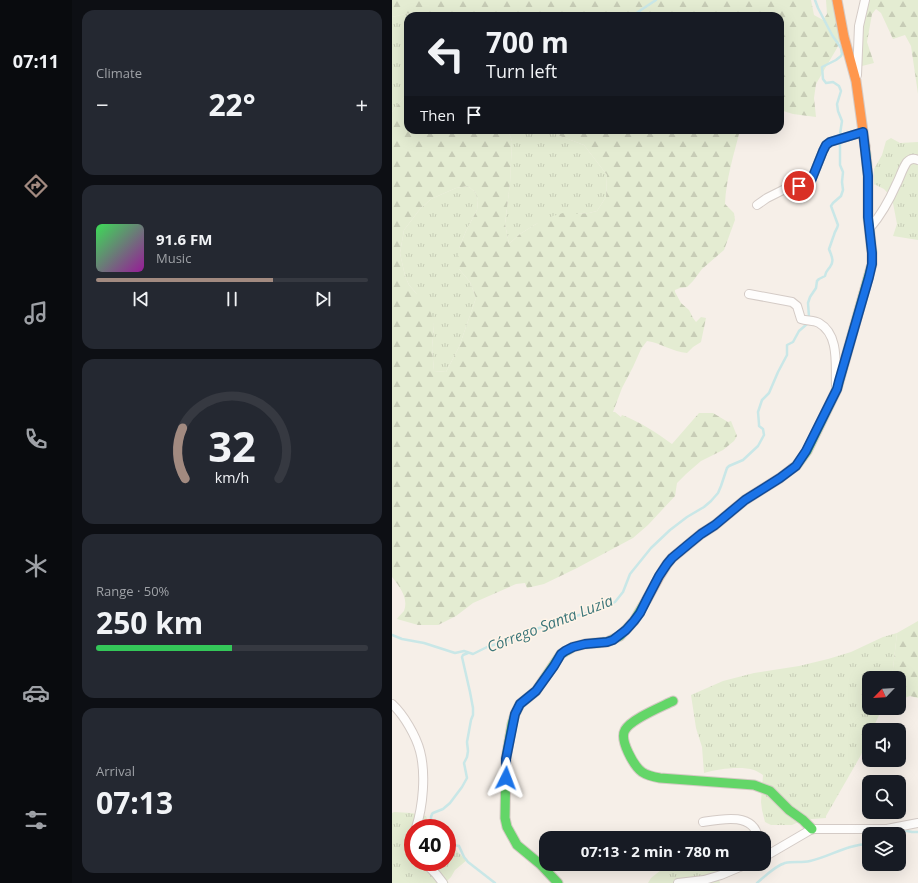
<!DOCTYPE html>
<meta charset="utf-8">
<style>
:root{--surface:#171b24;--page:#242831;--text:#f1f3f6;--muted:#9ea1a6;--line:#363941;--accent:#a28a80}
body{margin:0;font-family:"Open Sans",sans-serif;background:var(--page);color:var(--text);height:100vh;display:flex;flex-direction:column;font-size:15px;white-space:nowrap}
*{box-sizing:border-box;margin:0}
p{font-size:13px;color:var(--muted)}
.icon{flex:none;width:22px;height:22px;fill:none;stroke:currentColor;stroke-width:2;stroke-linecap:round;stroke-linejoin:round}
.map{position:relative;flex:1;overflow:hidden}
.sheet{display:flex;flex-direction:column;gap:10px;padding:10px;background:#0d0f14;width:320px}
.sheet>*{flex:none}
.banner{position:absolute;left:12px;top:12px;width:380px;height:122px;border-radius:12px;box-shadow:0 4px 16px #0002;background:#171b24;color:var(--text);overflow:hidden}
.needle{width:26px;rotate:245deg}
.buttons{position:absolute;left:470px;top:671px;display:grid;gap:8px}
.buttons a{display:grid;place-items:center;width:44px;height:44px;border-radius:8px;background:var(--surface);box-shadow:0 4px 16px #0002;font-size:20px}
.speed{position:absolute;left:12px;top:819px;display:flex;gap:8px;font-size:20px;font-weight:700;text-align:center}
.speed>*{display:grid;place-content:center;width:52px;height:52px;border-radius:50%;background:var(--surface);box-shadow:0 4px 16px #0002;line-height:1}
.speed .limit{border:6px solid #d22;background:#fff;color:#111}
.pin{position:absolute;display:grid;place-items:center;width:34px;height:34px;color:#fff;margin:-17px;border:2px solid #fff;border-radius:50%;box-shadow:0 1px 4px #0007}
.me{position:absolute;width:44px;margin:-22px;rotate:3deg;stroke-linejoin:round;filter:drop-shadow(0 0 3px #0008)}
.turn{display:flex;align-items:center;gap:14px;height:84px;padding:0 16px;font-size:18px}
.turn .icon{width:52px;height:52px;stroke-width:2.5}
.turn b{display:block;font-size:28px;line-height:34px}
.then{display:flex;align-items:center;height:38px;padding:0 16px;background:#0003;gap:8px;font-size:15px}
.big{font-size:30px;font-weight:700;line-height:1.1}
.sheet .widget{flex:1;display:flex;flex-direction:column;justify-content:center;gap:6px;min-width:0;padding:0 14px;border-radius:12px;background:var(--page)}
.sheet .dial{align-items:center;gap:0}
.dial svg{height:104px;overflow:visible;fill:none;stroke:var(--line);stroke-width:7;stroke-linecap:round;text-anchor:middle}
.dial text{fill:var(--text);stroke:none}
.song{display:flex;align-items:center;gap:12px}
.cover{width:48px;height:48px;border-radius:6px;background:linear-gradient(135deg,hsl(130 70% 55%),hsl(300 70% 35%))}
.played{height:4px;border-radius:2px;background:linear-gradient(90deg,var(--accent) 65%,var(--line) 65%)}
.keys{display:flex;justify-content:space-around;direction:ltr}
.heat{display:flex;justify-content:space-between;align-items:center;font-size:22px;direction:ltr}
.charge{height:6px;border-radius:3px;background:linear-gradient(90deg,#34c759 50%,var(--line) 0)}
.trip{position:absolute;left:147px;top:831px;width:232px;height:40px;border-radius:12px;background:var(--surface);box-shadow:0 4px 16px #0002;font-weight:700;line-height:40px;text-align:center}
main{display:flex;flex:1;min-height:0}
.menu{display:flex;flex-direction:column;width:72px;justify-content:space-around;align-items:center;background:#090b0e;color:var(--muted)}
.menu .icon{width:28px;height:28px}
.menu .active{color:var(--accent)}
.menu b{font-size:18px;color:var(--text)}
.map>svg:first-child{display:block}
.grass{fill:url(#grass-tufts)}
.forest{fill:url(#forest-firs);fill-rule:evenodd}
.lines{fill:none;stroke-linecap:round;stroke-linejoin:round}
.stream{stroke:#c9e7e7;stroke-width:2.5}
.street-casing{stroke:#d4cbc6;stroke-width:10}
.fast-casing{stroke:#d5cac4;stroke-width:11}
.slow-casing{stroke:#d5cac4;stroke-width:11}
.street{stroke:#fefdfc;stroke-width:8}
.fast{stroke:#63d668;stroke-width:9}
.slow{stroke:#ff974d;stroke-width:9}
.route-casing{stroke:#114b97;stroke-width:10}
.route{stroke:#1a73e8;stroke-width:7}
.labels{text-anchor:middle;stroke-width:3;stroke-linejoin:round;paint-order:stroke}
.water-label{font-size:15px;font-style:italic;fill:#3c767a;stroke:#fff4e8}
</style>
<main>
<nav class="menu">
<b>07:11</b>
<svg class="icon active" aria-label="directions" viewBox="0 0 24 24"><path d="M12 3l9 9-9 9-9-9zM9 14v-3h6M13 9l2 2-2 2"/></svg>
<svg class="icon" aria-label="music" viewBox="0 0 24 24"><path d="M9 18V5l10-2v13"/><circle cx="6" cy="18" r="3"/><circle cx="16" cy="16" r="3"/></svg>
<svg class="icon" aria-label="phone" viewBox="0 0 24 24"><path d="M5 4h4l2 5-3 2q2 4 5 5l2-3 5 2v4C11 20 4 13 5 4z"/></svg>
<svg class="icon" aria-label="climate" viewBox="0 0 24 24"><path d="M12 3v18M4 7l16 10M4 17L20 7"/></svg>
<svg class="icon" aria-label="car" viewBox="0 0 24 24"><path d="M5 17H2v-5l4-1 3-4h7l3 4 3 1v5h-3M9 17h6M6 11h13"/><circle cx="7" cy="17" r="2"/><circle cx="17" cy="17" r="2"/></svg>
<svg class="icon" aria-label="filters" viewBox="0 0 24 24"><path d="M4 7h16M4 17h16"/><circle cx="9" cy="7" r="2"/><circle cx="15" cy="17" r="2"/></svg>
</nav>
<section class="sheet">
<div class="widget"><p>Climate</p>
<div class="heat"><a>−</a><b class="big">22°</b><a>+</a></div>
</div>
<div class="widget">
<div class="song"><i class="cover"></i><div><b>91.6 FM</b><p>Music</p></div></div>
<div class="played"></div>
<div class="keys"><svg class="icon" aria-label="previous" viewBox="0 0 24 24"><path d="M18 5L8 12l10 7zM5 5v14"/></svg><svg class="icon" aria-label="pause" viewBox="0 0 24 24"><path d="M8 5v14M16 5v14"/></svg><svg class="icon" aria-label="next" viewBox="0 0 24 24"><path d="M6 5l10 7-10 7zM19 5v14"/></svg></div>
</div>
<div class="widget dial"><svg viewBox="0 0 100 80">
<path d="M14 69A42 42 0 1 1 86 69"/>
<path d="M14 69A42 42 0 0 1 12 30" stroke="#a28a80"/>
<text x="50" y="56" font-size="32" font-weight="700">32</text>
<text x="50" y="72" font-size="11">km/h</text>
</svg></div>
<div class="widget"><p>Range · 50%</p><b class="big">250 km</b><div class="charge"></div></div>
<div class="widget"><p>Arrival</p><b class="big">07:13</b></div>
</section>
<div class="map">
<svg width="526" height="883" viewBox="0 0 526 883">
<defs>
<pattern id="grass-tufts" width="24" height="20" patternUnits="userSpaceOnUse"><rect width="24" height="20" fill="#e4ecd2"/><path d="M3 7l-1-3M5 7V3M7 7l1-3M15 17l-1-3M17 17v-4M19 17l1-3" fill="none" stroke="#c7ccb6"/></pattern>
<pattern id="forest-firs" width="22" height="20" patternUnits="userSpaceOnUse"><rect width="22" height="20" fill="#e4ecd2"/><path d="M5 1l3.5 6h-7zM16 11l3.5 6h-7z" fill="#c7ccb6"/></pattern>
</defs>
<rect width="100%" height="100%" fill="#f6efe8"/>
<g class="grass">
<polygon points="22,12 27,16 16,16 16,92 0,112 0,17"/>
<polygon points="116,130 156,130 168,136 192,145 215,175 214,197 205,211 197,213 185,214 144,224 128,234 117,244 113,224 118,183 120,141"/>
<polygon points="499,138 508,143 526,142 526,240 501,236 505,224 500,198 492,189 482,184 482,169 490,155 494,141"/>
<polygon points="76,186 83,192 86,200 85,210 74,231 67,248 67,269 78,282 84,298 67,347 54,372 42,371 40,348 42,325 24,293 17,285 13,276 8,253 12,230 28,209 39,199 64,188"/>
<path d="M505,633L500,678H477V708H490V709L480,730H477V737L469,755L434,816V818L420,819L409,821L400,825H379L373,822L370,810L369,802L371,775C368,773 365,771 362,770C348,766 326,769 312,773L310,747L304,728L299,695L331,681L362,673L407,666L436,659L459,652L491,637Z"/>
<polygon points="2,812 19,813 34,816 37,825 39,828 21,828 21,862 55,862 55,841 70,856 75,860 63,870 59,877 55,881 57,883 0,883 0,813"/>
<polygon points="323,866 328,883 256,883 259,878 269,870 303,869"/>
</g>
<g class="forest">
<polygon points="0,0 419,0 422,15 431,20 435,14 434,0 447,0 448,41 445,48 424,84 422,98 424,117 401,114 388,110 388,16 27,16 22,12 0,17"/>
<polygon points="472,0 526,0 526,94 519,46 513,35 501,39 489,13 484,9 480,14 475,42 482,63 470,66 467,60"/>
<path d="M16,92V130H116L120,141L118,183L113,224L117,244L128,234L144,224L161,216L171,213L185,214L197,213L205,211L214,197L215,175L192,145L168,136L156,130H348C342,154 334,179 333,204L342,213L343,220L332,250L310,269L301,281L295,287L288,288L283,290V292L289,303L297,310L301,318L304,322L309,317L314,318L309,342L301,347L295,353C281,352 269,343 255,341L249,349L241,367L230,388L221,412H223L229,417L230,415C248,422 265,433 280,444L307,413H321L336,422L339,421L345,436L342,441L331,450L309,461L294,474L285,483L283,496L256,525L241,538L185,568L152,584L135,588L133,583L124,584L81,603L64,616L46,625H26L5,619C7,616 10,613 12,611C17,598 7,586 0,577V112ZM76,186L83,192L86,200L85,210L74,231L67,248V269L78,282L84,298L67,347L54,372L42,371L40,348L42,325L37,306L24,293L17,285L13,276L8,253L12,230L28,209L39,199L64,188Z"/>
<polygon points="526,621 526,698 518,696 507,700 507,678 500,678 505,633"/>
</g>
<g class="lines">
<g class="stream">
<polyline points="423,0 426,8 440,35 449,48 450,54 449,56 444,60 430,67 431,79 434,83 441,82 447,86 449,91 445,104 446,111 450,121 448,134"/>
<polyline points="240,16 264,0"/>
<path d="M417,317L416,303L418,297L424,288L425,281L427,279L433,276C434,271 435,271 438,267C443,261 439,255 437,249C439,244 440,240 442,235C443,230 445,230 446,225L439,206L441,203L449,196L451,190L450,182L451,172L448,165V143"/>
<polyline points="0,635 10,639 32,643 63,653 72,651 81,654 95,647 117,640 160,623 201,611 217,605 223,602 231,592 238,574 259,548 278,530 295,517 312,507 319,501 326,493 329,486 335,468 337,466 351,460 366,446 372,435 371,429 367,426 367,424 366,412 370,400 377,393 386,372 395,355 395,345 401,342 407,331 415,324"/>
<polyline points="41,828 39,823 39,817 40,814 41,813 51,809 58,803 70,787 75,778 72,763 75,757 76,751 75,742 79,720 81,715 81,708 78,692 70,657 71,655 76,653"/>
<polyline points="505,834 505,833 510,830 520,832 526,832"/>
<polyline points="55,841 61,845 67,846 72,857 76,862 103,883"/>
<path d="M365,883C373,876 383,866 393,863C401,861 410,863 418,861C437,857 456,844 477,844"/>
</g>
<defs>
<g id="street">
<polyline points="465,75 467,26 473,0"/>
<polyline points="365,205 375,198 395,188 416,184 419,181 431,151 434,145 438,142 471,132"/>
<path d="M478,228C489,215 497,201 504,185C508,178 510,169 515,162C518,159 522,158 526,160"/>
<path d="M357,294L400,302L405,306L409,319C415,321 422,320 427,323C448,335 443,366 444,386"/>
<path d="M0,704C12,715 24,736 28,751C34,774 31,806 24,828"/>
<path d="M311,822C329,819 362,812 366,838"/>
<polyline points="372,857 420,829 495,829 505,827 526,823"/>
<polyline points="32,862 44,874 51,883"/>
<polyline points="286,883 312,880 329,875 355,864"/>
</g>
<g id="fast">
<polyline points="401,468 404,466 415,451 445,389 480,264 480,253 476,217 476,176 473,146"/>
<path d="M281,701C269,707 239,719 233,730C227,740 242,766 250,772C256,776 262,777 268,778L362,785L378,791L397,810L411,820L420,829"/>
<polyline points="166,883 148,864 125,845 115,827 113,818 114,759 120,724 123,714 128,704 144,691 169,654 181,647 193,644 215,642 228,636 242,621 255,599"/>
</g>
<g id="slow">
<polyline points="445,0 452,37 464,81 473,146"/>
<polyline points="255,599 267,577 275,564 280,558 309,534 323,525 353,500 388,478 401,468"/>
</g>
</defs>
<use href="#street" class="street-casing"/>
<use href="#fast" class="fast-casing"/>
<use href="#slow" class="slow-casing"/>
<use href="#street" class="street"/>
<use href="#fast" class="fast"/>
<use href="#slow" class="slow"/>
</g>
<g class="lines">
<defs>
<polyline id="route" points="114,778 114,759 123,714 128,704 144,691 162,666 169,654 173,651 181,647 193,644 215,642 221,640 234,630 242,621 248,613 255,599 267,576 275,564 280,558 298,543 309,534 323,525 353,500 388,478 404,466 414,451 445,389 447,381 477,277 480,264 480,253 476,217 476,176 471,132 438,142 434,145 431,151 419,181 416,184 407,186"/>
</defs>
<use href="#route" class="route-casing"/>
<use href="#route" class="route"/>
</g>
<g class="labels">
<g class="water-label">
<text transform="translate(158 624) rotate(-21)" y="5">Córrego Santa Luzia</text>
</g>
</g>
</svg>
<div class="buttons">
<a><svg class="needle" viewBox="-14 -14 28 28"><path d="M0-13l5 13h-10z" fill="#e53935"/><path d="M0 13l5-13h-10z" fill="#9ea1a6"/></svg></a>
<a><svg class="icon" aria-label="sound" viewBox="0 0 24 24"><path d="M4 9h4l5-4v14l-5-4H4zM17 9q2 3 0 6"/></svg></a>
<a><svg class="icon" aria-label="search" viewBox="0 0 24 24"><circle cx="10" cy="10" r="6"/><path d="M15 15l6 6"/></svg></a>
<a><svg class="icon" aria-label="layers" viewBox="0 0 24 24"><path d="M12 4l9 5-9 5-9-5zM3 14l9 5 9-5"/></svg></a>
</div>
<div class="speed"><div class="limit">40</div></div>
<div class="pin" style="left:407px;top:186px;background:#d93025"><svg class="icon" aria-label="arrive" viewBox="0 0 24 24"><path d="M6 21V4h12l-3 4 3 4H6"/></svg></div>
<svg class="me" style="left:114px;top:778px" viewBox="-20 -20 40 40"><path d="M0-17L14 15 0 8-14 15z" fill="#1a73e8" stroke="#fff" stroke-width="4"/></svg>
<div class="trip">07:13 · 2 min · 780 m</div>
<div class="banner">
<div class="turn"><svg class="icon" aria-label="left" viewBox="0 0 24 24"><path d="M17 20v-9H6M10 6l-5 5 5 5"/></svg><div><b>700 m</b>Turn left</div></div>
<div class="then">Then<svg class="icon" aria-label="arrive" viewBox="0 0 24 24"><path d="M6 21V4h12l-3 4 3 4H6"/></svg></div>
</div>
</div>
</main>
